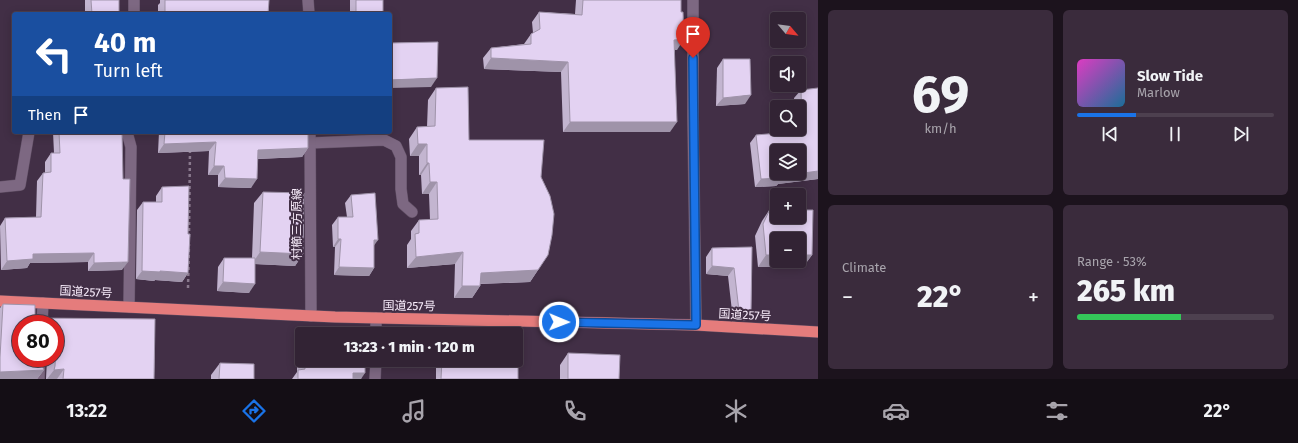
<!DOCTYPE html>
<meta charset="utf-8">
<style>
:root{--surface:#322334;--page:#3a2b3c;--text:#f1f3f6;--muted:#a8a4ac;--line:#4d404f;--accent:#1a73e8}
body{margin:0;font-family:"Fira Sans","Noto Sans JP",sans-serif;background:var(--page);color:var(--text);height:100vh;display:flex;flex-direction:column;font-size:15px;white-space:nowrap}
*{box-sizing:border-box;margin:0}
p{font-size:13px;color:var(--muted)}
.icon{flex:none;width:22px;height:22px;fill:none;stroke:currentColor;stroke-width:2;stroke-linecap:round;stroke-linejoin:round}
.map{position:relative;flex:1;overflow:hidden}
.sheet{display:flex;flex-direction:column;gap:10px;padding:10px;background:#1c131d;width:480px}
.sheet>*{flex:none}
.guide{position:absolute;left:12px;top:12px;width:380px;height:122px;border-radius:4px;box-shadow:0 2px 10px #0003,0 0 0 1px var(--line);background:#1a4fa0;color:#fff;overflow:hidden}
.needle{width:26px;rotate:119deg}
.buttons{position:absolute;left:770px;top:12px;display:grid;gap:8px}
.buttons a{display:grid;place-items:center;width:36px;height:36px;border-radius:4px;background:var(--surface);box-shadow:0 2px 10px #0003,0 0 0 1px var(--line);font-size:20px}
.speed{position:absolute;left:12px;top:315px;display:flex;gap:8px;font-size:20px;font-weight:700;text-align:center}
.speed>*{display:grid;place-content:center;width:52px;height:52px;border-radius:50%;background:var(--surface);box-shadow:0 2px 10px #0003,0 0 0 1px var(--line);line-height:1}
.speed .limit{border:6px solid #d22;background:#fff;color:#111}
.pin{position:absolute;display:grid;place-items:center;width:34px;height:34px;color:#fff;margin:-41px -17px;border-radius:50% 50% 50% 0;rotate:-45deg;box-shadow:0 0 4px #0007}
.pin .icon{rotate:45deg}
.me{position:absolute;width:44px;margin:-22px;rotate:91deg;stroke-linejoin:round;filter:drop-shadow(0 0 3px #0008)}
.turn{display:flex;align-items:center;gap:14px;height:84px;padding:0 16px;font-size:18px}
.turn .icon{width:52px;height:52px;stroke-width:2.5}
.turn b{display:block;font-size:28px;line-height:34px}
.then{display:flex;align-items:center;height:38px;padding:0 16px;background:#0003;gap:8px;font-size:15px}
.big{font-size:30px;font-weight:800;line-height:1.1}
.sheet .tile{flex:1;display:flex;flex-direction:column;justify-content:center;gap:6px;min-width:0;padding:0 14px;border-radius:6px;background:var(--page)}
.sheet .dial{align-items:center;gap:0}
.dial b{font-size:52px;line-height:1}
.song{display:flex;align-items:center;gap:12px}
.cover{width:48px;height:48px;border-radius:6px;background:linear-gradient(135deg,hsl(310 70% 55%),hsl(200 70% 35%))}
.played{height:4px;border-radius:2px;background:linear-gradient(90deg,var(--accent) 30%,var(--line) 30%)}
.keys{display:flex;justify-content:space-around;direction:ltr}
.heat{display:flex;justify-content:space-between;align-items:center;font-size:22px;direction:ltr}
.charge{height:6px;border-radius:3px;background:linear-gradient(90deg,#34c759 53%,var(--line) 0)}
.sheet .tiles{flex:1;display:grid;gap:10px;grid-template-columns:repeat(2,1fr)}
.trip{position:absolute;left:295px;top:327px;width:228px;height:40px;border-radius:4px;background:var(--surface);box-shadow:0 2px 10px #0003,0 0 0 1px var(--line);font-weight:800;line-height:40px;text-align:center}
.tabs{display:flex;height:64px;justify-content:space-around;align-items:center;background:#140e15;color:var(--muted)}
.tabs .icon{width:28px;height:28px}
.tabs .on{color:var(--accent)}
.tabs b{font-size:18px;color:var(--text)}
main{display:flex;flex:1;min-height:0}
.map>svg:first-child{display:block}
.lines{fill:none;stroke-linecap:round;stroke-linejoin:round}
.service-casing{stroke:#5e4d62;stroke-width:12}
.minor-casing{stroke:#5e4d62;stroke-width:12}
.secondary-casing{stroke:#5e4d62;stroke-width:12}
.trunk-casing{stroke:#5e4d62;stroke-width:12}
.path{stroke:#89798d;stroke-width:2.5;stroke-dasharray:3 3;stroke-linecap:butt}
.service{stroke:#7d6882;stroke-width:11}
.minor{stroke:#7d6882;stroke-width:11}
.secondary{stroke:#7d6882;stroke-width:11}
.trunk{stroke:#e57c7c;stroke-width:11}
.wall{fill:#c3b5d0}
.shaded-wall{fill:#9f93a9}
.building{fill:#e3d2f2;stroke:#9f93a9;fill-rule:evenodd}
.route-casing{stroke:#114b97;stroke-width:10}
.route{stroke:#1a73e8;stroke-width:7}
.labels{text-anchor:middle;stroke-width:4;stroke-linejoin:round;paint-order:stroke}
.street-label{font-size:12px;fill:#f7ebfa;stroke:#422f46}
</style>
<main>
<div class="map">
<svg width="818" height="379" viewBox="0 0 818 379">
<rect width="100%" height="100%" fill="#422f46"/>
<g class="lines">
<defs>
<g id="service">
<polyline points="125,132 128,136 131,147 129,307"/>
<polyline points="310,143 384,140 396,146 401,157 401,189 403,204 412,212"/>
<polyline points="0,187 20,185 29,132"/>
</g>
<g id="minor">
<polyline points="134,0 134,14"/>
<polyline points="693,0 693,117 696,325"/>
<polyline points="42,324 43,303"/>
<polyline points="376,334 376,318"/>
<polyline points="39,379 40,358"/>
<polyline points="375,379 376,360"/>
</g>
<g id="secondary">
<polyline points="308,0 309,14"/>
<polyline points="310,132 311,316"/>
</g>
<polyline id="trunk" points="0,301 335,317 696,325 818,332"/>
</defs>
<use href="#service" class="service-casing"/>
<use href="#minor" class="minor-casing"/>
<use href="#secondary" class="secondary-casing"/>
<use href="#trunk" class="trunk-casing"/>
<g class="path">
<polyline points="189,237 190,150"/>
<polyline points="188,288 189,244"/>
</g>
<use href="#service" class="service"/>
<use href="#minor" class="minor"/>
<use href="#secondary" class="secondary"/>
<use href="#trunk" class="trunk"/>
</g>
<g class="wall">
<rect x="85" y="0" width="34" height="14"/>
<polygon points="160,0 269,0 268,14 158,14 158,5 160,3"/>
<rect x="350" y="0" width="33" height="14"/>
<polygon points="576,0 681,0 677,50 675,50 670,132 563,132 561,72 484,69 483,58 491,48 524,44 531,34 533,33 532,22 539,12 575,14"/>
<polygon points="723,59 745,104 716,106 717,68"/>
<polygon points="436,88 469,140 541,177 538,270 530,282 480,284 480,286 472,298 454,298 455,264 407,268 407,245 411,239 411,231 419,220 430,220 429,194 422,194 421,175 419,175 419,156 410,156 409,139 417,127 427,127 428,100"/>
<polygon points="801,90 818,179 778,184 776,186 755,187 750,143 756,135 796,131 796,129 799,129 799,107 795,107 794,98"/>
<polygon points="53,132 122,132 122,270 88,271 88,262 30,263 27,268 1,270 0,226 5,218 36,217 37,181 43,173 45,173 45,162 51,153 54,153"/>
<polygon points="159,132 308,132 308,148 302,157 258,159 251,188 218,187 218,175 208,175 209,151 158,153"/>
<polygon points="162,187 188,234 188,273 182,282 155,280 154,281 136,279 137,210 143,202 156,202 156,196"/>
<polygon points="263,192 303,254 295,266 255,264 249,293 217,291 218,267 224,258 252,258 254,203"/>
<polygon points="351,195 374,268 369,276 334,275 335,247 333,247 332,225 338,217 347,217 345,203"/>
<polygon points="770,209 812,255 803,267 758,267 755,236 762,221"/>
<polygon points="752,247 751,312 745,321 733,320 728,276 706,274 706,257 712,248"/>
<polygon points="3,304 35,305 35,318 155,319 154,379 46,379 47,358 55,358 55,324 21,324 21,358 42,358 42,365 44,370 37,379 0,379 0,308"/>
<polygon points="302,346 302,360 365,360 361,379 292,379 297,372 297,353"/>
<polygon points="568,353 619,379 560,379 560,365"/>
<polygon points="436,360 516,360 518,379 436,379"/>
<polygon points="220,363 254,379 211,379 211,375"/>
</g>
<g class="shaded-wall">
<polygon points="684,39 677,50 667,50 674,40"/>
<polygon points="491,58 568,62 561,72 484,69"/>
<polygon points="437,78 431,87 390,88 390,80"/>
<polygon points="751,95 745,104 716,106 723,98"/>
<polygon points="570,122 677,122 670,132 563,132"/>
<polygon points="216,142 209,151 158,153 164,144"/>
<polygon points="418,144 427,144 419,156 410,156"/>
<polygon points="308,148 302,157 252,159 258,150"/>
<polygon points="427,163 429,163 421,175 419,175"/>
<polygon points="214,166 224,166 218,175 208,175"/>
<polygon points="818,171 818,179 778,184 776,186 755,187 761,179"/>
<polygon points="225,178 257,179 251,188 218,187"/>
<polygon points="430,182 437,182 429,194 422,194"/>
<polygon points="338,239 341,239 335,247 333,247"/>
<polygon points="374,240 378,240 373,247"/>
<polygon points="260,252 303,254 295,266 252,264"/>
<polygon points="463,252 455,264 407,268 416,257"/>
<polygon points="94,253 88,262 30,263 27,268 1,270 7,261 33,254"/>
<polygon points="766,255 777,255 777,261 799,261 799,255 812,255 803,267 758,267"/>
<polygon points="128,262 122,270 88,271 94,263"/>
<polygon points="712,266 734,268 728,276 706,274"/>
<polygon points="339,267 374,268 369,276 334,275"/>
<polygon points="538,270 530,282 473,284 481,273"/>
<polygon points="142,271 160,271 188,273 182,282 155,280 154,281 136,279"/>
<polygon points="223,282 255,284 249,293 217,291"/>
<polygon points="462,286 480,286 472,298 454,298"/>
<polygon points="739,311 751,312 745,321 733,320"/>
<polygon points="64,369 57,379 47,379 54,370"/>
<polygon points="44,370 37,379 0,379 0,372"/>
<polygon points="353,373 365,373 361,379 349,379"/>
</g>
<g class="building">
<polygon points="91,0 119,0 119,14 92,14"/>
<polygon points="165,0 269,0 268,14 165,14"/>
<rect x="356" y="0" width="27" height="14"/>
<polygon points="583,0 681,0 681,12 683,12 684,39 674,40 677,122 570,122 568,62 491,58 491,48 531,44 531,34 540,29 539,12 582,15"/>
<polygon points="438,42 437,78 390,80 390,43"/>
<polygon points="723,59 750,59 751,95 723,98"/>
<polygon points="468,87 469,140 544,140 541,177 550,196 554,214 552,235 548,255 538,270 481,273 480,286 462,286 463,252 416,257 415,234 419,233 419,220 438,219 437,182 430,182 429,163 427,163 427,144 418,144 417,127 435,126 436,88"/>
<path d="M818,88V171L782,176V178L761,179L756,135L802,131L801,90ZM777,151H799V173H777Z"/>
<polygon points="59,132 122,132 123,179 130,179 128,262 94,263 94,253 33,254 33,259 7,261 5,218 41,217 43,173 51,172 51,153 60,153"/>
<polygon points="165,132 308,132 308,148 258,150 257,179 225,178 224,166 214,166 216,142 164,144"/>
<polygon points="189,186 188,234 190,234 188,273 160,271 160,272 142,271 143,202 162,202 162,187"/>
<polygon points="263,192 304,193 303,254 260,252"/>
<polygon points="375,193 378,240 374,240 374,268 339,267 341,239 338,239 338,217 353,217 351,195"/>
<polygon points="770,209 777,209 777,217 799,217 799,210 813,210 812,255 799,255 799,239 777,239 777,255 766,255 763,224"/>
<polygon points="752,247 751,312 739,311 734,268 712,266 712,248"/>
<polygon points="224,258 255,258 255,284 223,282"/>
<polygon points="3,304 35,305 35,318 155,319 154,379 63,379 64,369 54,370 55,366 56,345 55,340 55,324 21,324 21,358 42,358 42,365 44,370 0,372 0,357"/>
<polygon points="568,353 620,355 619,379 568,379"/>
<polygon points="516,355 518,355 518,379 441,379 442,360 516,360"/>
<polygon points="305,360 365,360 365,373 353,373 353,379 298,379 298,370 305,369"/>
<polygon points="220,363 254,364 254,379 219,379"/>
</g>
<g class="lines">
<defs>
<polyline id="route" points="559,322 696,325 693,58"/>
</defs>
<use href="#route" class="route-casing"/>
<use href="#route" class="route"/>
</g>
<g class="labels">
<g class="street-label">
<text transform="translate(297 224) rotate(-90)" y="4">村櫛三方原線</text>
<text transform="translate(86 292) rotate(3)" y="4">国道257号</text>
<text transform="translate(409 306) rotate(1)" y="4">国道257号</text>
<text transform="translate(745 315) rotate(3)" y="4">国道257号</text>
</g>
</g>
</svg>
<div class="buttons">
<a><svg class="needle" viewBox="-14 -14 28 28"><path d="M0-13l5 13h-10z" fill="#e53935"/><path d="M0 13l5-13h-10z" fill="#a8a4ac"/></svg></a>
<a><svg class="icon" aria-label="sound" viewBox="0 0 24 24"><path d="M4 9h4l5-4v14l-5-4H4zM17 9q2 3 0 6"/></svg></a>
<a><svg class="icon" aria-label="search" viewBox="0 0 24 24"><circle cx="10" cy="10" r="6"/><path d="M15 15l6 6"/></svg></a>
<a><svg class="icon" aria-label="layers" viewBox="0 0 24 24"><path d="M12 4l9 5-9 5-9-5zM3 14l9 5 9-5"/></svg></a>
<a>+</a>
<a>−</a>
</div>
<div class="speed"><div class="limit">80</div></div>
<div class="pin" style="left:693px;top:58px;background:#d93025"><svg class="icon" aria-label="arrive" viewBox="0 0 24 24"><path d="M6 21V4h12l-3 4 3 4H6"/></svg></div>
<svg class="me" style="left:559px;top:322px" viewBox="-20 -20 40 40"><circle r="17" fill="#1a73e8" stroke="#fff" stroke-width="3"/><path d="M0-11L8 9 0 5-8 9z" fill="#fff"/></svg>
<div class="trip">13:23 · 1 min · 120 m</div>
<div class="guide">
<div class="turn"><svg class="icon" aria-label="left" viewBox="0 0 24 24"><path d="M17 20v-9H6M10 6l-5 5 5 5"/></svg><div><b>40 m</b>Turn left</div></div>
<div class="then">Then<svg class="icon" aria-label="arrive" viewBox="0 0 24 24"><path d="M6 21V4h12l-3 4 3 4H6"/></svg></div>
</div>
</div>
<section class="sheet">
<div class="tiles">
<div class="tile dial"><b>69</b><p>km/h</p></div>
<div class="tile">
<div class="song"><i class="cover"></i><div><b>Slow Tide</b><p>Marlow</p></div></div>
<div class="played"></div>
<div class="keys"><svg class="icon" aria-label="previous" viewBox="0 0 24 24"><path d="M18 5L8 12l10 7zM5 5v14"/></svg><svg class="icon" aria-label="pause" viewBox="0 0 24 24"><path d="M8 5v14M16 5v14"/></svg><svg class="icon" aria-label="next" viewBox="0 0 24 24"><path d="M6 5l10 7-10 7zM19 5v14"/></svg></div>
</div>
<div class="tile"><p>Climate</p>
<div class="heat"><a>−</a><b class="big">22°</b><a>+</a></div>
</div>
<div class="tile"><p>Range · 53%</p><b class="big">265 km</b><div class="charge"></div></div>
</div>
</section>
</main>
<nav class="tabs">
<b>13:22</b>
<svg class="icon on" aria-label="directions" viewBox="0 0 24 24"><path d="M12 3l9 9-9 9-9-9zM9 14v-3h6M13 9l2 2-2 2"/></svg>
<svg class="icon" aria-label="music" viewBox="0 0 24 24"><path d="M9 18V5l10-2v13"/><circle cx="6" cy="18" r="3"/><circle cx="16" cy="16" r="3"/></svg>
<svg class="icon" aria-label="phone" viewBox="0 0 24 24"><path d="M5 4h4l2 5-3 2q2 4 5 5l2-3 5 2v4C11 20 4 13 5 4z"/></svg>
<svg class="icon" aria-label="climate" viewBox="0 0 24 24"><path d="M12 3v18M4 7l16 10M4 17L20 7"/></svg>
<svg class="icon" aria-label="car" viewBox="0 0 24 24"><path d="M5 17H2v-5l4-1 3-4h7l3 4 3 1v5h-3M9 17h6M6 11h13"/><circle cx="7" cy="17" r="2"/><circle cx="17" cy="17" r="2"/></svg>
<svg class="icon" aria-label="filters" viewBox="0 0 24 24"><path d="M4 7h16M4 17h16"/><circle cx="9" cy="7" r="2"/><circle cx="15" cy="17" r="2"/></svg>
<b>22°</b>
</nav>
